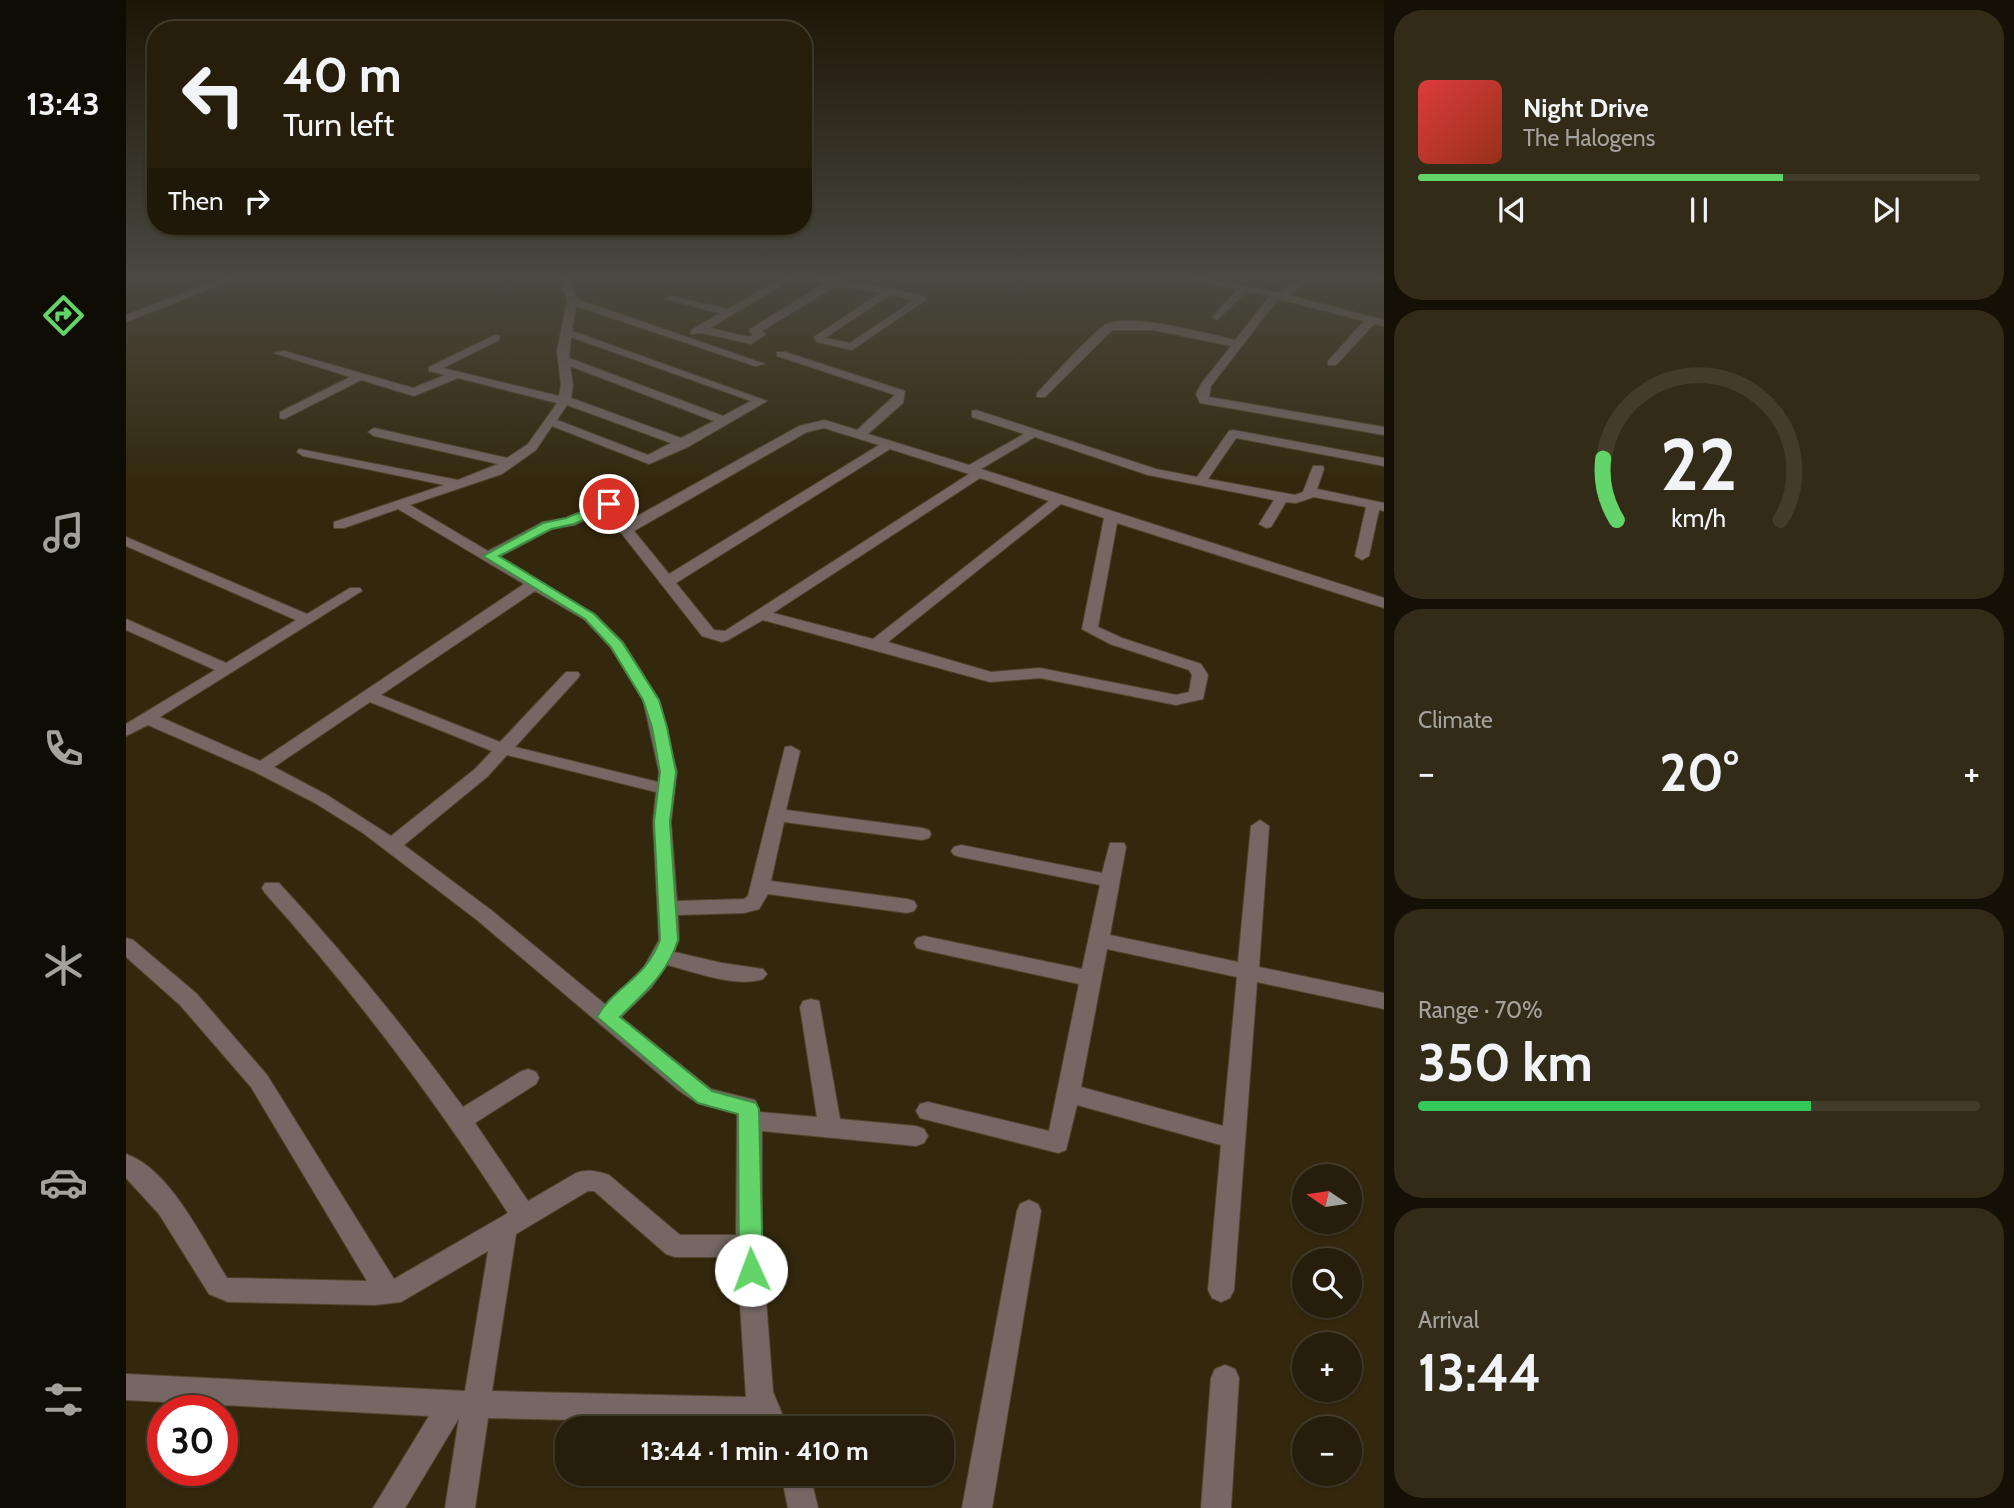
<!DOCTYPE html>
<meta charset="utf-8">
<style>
:root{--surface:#261e0a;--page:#322b18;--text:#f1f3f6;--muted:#a4a29c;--line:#423c2b;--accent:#62d469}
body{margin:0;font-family:Cabin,sans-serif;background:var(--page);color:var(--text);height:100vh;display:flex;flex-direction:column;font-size:26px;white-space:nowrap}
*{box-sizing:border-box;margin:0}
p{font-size:23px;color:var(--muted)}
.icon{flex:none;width:38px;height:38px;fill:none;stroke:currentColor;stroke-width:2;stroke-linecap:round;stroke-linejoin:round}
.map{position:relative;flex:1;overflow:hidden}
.details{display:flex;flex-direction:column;gap:10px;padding:10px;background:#151006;width:630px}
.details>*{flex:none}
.banner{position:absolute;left:21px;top:21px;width:665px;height:214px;border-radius:28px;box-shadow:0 2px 5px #0004,0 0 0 2px var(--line);background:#261e0a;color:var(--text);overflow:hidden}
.needle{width:46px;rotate:283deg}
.fabs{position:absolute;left:1166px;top:1164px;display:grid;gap:14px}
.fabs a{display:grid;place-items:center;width:70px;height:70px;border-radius:50%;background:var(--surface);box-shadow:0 2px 5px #0004,0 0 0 2px var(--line);font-size:35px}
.speed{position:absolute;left:21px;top:1395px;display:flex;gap:14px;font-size:35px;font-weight:700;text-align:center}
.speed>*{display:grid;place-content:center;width:91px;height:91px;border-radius:50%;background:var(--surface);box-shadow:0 2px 5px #0004,0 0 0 2px var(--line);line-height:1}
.speed .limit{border:10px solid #d22;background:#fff;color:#111}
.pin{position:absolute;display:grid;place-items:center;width:60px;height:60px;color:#fff;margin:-30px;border:4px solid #fff;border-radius:50%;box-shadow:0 2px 7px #0007}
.me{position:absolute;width:77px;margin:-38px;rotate:358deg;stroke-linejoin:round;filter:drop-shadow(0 0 5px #0008)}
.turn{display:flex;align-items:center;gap:24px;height:147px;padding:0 21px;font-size:32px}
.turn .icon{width:91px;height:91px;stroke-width:2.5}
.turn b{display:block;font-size:49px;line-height:60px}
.then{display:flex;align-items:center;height:66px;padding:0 21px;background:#0003;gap:14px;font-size:26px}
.big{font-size:52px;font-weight:700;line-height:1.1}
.details .tile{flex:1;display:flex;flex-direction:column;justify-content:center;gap:10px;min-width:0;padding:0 24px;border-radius:28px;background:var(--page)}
.details .dial{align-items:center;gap:0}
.dial svg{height:182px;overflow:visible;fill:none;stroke:var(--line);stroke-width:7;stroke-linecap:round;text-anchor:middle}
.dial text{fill:var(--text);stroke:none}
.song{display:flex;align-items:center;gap:21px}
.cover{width:84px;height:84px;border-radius:10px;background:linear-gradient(135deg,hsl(0 70% 55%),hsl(10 70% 35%))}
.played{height:7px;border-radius:4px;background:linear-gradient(90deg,var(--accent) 65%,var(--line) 65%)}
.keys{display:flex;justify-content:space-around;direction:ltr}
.heat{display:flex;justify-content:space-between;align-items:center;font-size:38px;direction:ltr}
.charge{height:10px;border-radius:5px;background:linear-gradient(90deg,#34c759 70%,var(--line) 0)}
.trip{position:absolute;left:429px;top:1416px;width:399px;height:70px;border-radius:28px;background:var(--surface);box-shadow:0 2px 5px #0004,0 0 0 2px var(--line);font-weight:700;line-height:70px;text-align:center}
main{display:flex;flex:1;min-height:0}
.menu{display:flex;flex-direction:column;width:126px;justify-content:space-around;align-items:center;background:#0f0c04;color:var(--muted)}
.menu .icon{width:49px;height:49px}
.menu .on{color:var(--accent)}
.menu b{font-size:32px;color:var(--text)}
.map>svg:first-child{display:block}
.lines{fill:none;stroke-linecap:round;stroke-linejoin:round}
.street-casing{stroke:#50462d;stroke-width:2}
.street{fill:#766765;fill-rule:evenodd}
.route{fill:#62d469;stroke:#408a44;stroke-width:2}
</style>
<main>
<nav class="menu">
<b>13:43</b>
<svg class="icon on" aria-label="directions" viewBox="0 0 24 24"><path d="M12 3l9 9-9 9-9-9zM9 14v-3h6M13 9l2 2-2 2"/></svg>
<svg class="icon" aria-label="music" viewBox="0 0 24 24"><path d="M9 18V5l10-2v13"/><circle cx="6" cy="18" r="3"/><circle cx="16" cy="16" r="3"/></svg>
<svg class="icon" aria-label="phone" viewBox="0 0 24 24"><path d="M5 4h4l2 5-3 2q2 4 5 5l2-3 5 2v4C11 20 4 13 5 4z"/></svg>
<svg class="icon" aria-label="climate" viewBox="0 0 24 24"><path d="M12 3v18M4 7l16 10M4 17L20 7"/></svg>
<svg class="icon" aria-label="car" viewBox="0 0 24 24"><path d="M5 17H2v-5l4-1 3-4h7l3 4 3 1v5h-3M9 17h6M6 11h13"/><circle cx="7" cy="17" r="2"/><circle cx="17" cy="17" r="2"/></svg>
<svg class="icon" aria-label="filters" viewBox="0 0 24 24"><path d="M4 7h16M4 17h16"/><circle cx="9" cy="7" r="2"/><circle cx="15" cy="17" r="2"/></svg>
</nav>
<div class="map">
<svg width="1258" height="1508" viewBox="0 0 1258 1508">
<rect width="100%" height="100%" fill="#33280d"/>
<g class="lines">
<defs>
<g id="street">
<polygon points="102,276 116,276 0,322 0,315"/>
<path d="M433,276H443L451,299L639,364L629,366L450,306L446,331L641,401L562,447L523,464L426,426L410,450L376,474L284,505L362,551L417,522L441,518L478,501H488L490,504L449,525L426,529L373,557L469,614L497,642L533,700L551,772L545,822L551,901L618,899L622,896L659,747L665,746L674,751L660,810L796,828L803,830L805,834L803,838L796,840L658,822L645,881L781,899L788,901L791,906L788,911L781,913L642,894L633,909L618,913L552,915L553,940L548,952L596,963L637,969L641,974L637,979C609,988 569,972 541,965L525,988L495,1017L585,1089L629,1100L634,1112L691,1117L674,1007L677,1001L685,999L693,1001L714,1119L790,1126L798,1129L802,1136L798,1143L790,1146L636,1131V1246L647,1392L662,1428H632L630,1424L362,1418L349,1508H319L333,1418L279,1508H247L303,1416L0,1400V1374L339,1391L362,1251L275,1302L249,1305L102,1302L83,1294L33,1214L0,1178V1154C44,1169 77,1240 101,1278L241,1281L125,1087L54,1005L0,957V938L7,940L70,993L141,1075L268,1279L382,1213C309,1100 229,993 139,893L136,888L139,883H153C219,954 280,1029 337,1107L394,1072L402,1069L410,1072L413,1078L410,1084L349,1123L402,1201L450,1173C462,1169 471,1171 483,1175L554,1235H610L611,1114L571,1103L552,1090L351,920L237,833L189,803L129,772L22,725L0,736V724L89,670L0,630V619L100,663L170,620L0,546V537L181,614L224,588H234L236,591L34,717L134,761L398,584L272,509L218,528H208V522L318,485L177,456L171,452L173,449L332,480L372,464L248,436L242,432L248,428L381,458L402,444L431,403L332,378L288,396L235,380L158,419L154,418V412L224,377L148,353L158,351L287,388L319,375L303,371V367L369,335L373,336V340L317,368L433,396L435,385L431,351L441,301ZM445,337L625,401L597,416L443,358ZM444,366L588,421L555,438L445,398L447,385ZM441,405L545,443L522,455L431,420ZM409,591L459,620L485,648L517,700L533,772L532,782L389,747L452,678L454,675L452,672H440L374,742L255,695ZM244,702L366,751L349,769L265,836L201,795L148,767ZM381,755L530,792L527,822L533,940L518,967L480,1005L365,910L278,845L361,777ZM462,1191H468L540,1254L549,1257H611L620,1397L366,1391L390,1234Z"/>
<path d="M659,276H671L584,328L623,337L627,335L623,331L624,329L701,282L678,276H698L794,295L801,299L726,350L691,342L688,337L754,293L711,285L636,331L640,334L625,344L576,333L565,334V330L594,313L539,299L544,296L602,309ZM764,295L788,300L724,343L699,338Z"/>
<path d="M1051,276H1073L1152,293L1174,280L1178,281V285L1162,295L1258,320V326L1248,324L1210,365H1202V361L1238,321L1152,299L1085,386L1083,397L1258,427V435L1074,403L1070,394L1075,384L1105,346L1027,330H986L919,397H911V393C924,380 968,330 981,324C1007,313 1080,334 1109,340L1144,296L1121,291L1091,320L1086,317L1112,289Z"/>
<polygon points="1244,276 1258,276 1258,281 1246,278"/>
<path d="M651,352H659L779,391L777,403L742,434L843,465L898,434L846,417V411L850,410L1030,469L1071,477L1103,431L1107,430L1258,458V466L1110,438L1082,479L1169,495L1177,492L1187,466H1197L1198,469L1191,489L1258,503V511L1253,510L1243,556L1236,560L1229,556L1240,507L1188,497L1170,503L1160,502L1145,527L1140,528L1133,524L1148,500L1022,475L909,437L855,469L1258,598V608L991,523L972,627L996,638L1075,664L1082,675L1077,699L1050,705L914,678L864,682L637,620L602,640L596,642L576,636L496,534L494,531L497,524L673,426L699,420L731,430L769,395L651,356ZM698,428L753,445L543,574L508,531L681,432ZM764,449L843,474L599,631L588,630L550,583ZM854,478L923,501L747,639L647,613ZM935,504L978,518L956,629L984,644L1063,670L1066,675L1063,692L1050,695L914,668L865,672L762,642Z"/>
<path d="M1134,820L1143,826L1133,967L1258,993V1009L1131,982L1108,1290L1104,1298L1095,1302L1086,1298L1082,1290L1095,1145L951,1105L940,1150L932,1153L794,1118L790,1111L794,1104L802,1102L923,1131L953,984L798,950L791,948L788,943L791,938L798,936L956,969L974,885L835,857L828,855L825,851L828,847L835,845L976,873L984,843H998L1000,847L984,935L1112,962L1125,826ZM981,949L1111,977L1097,1126L955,1087Z"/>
<polygon points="903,1200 912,1204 915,1211 866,1508 836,1508 891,1211 894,1204"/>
<polygon points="1099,1365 1109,1369 1113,1378 1105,1508 1075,1508 1085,1378 1089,1369"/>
<polygon points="655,1474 684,1474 692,1508 662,1508"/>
</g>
</defs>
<use href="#street" class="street-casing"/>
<use href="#street" class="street"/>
</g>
<linearGradient id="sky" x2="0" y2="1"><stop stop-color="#1c1607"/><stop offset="0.57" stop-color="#4a4840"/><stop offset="1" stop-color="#4a4840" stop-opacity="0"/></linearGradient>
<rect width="1258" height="487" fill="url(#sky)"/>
<path class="route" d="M483,501L488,502V507L448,524L425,529L373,556L468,614L496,642L533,700L541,727L550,772L544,822L552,940C542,973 518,993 494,1017L586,1091L630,1103L633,1109L637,1270L633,1277L625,1280L617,1277L613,1270L612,1114L572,1103L471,1017C488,986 520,979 534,940L528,822L534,772L526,727L517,700L485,647L459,619L357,556L417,523L440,518Z"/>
</svg>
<div class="fabs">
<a><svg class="needle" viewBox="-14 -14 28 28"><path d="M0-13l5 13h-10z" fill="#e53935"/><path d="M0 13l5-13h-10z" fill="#a4a29c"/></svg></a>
<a><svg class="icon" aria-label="search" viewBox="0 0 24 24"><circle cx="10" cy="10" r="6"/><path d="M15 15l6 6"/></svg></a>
<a>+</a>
<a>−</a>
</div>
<div class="speed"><div class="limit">30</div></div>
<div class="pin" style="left:483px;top:504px;background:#d93025"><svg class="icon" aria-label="arrive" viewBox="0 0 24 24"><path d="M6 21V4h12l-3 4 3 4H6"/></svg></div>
<svg class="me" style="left:625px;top:1270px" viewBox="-20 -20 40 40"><circle r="19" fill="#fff"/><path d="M0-13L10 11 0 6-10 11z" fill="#62d469"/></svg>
<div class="trip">13:44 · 1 min · 410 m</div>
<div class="banner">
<div class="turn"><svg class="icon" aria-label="left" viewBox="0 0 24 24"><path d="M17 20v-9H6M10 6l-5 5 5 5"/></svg><div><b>40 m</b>Turn left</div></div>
<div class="then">Then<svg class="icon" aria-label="right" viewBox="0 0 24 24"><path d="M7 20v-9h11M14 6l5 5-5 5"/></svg></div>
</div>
</div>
<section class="details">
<div class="tile">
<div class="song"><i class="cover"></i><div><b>Night Drive</b><p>The Halogens</p></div></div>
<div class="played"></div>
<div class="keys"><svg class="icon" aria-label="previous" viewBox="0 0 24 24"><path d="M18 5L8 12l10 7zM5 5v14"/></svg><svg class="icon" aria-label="pause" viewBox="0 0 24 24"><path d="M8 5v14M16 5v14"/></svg><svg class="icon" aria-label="next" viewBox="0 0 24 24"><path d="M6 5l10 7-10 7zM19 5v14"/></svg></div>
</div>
<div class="tile dial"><svg viewBox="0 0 100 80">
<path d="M14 69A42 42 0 1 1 86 69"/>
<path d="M14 69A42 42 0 0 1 8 42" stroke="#62d469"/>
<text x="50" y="56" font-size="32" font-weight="700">22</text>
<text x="50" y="72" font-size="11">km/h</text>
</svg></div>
<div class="tile"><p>Climate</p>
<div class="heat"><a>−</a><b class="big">20°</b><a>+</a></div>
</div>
<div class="tile"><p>Range · 70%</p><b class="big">350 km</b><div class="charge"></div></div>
<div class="tile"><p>Arrival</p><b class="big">13:44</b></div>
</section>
</main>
